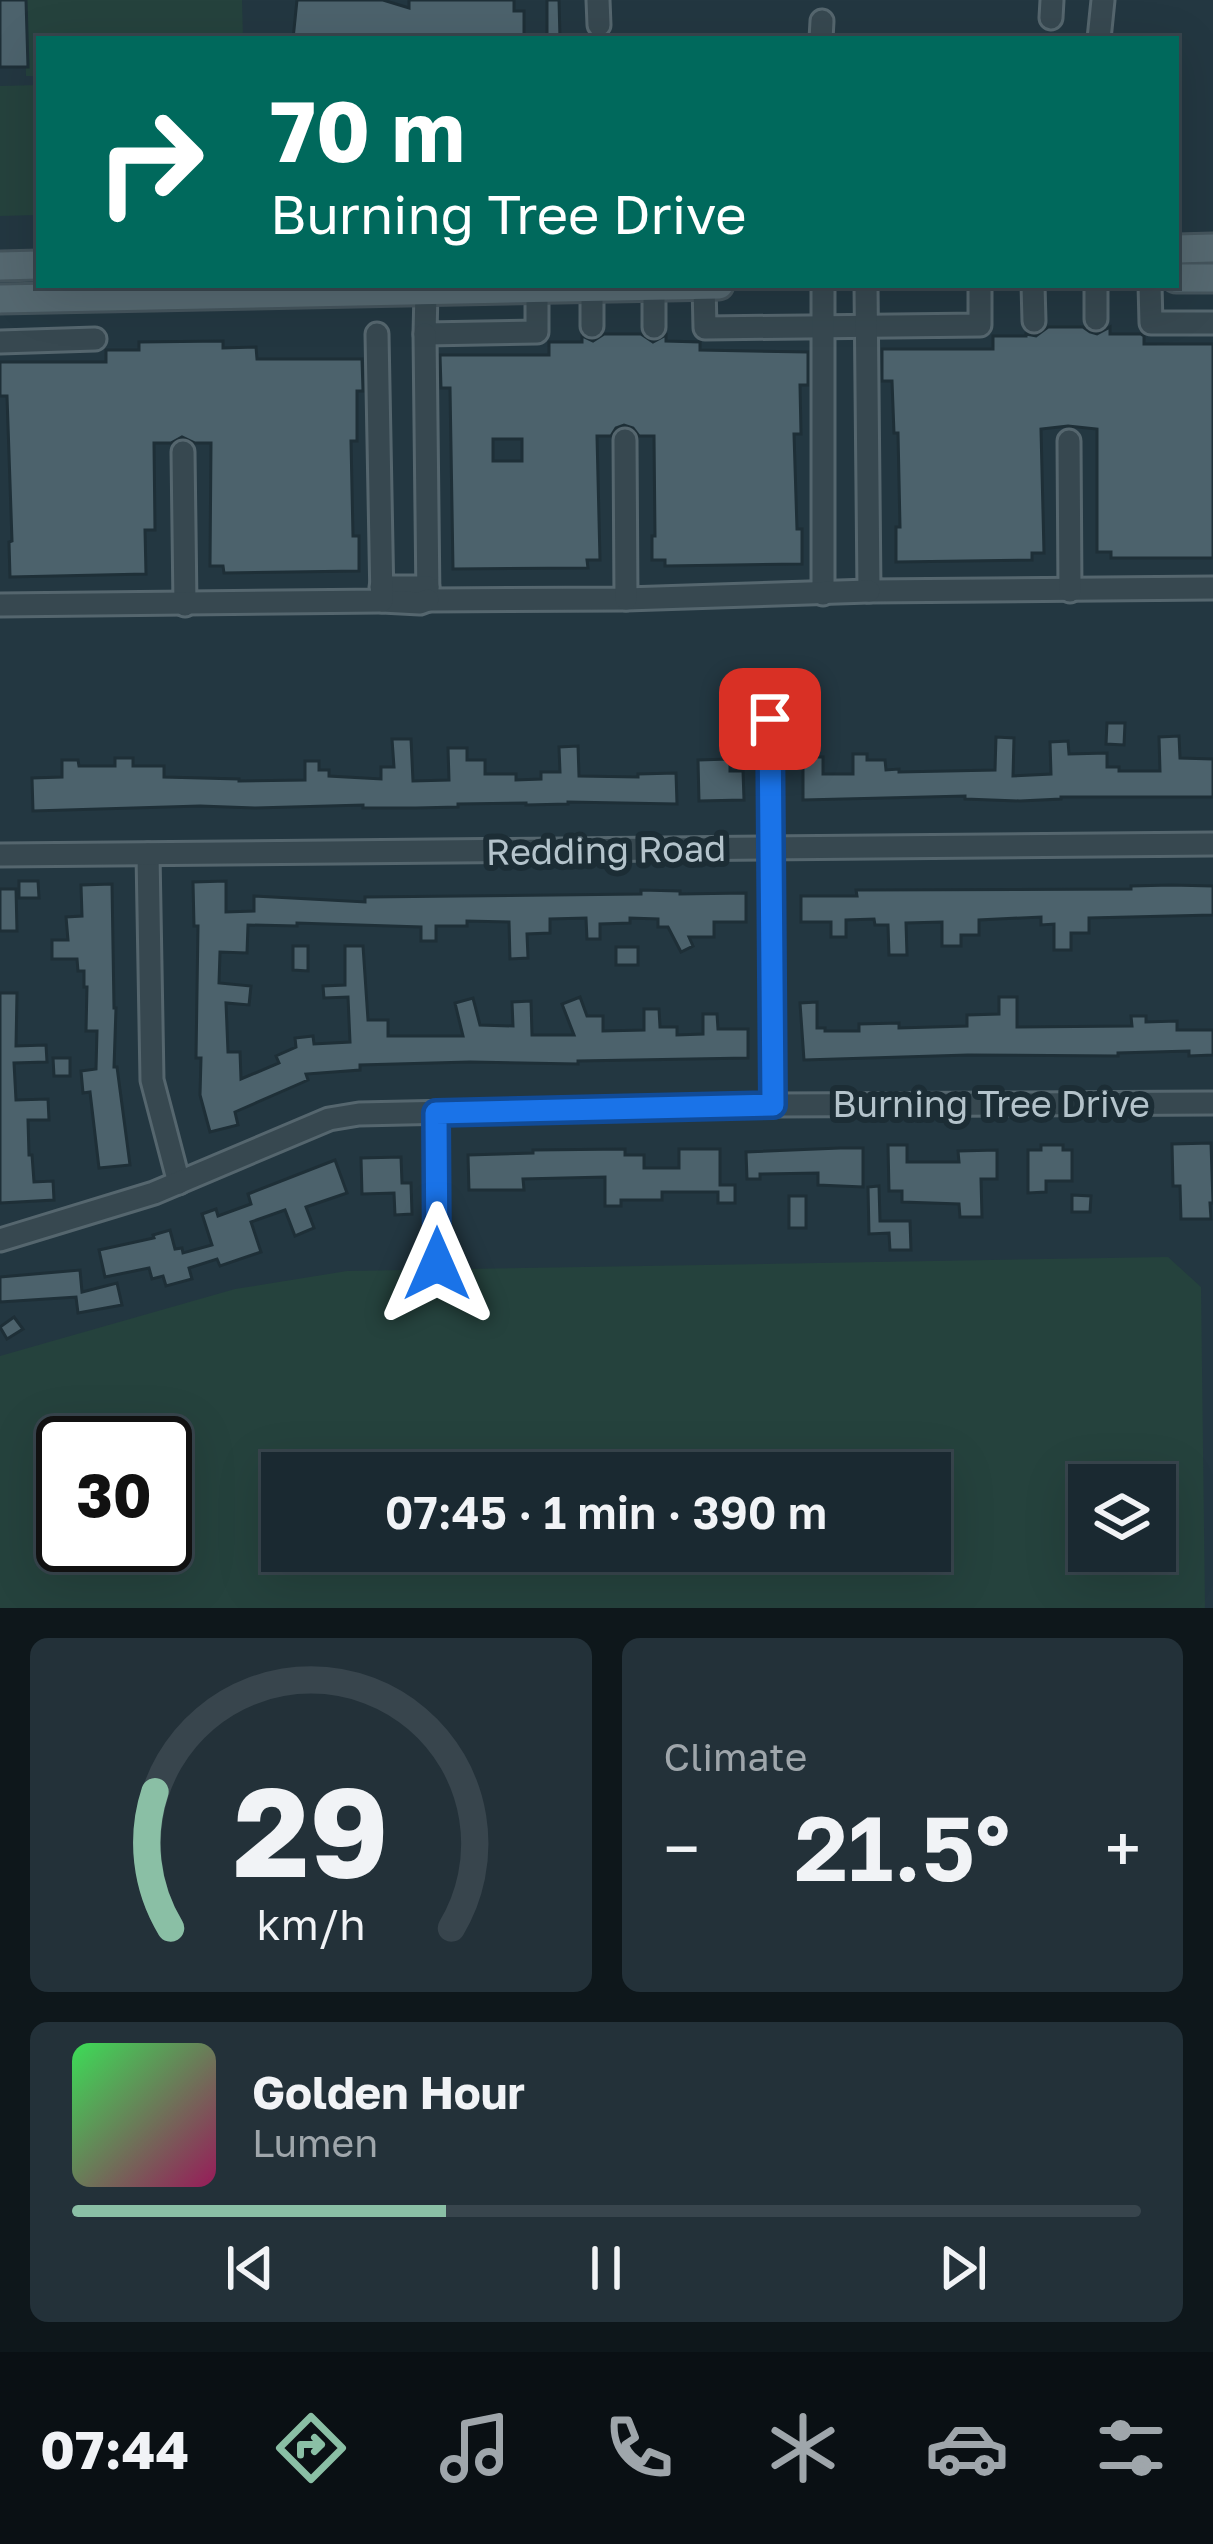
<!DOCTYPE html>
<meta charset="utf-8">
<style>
:root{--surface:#1a2931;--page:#233139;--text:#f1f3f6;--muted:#9fa6ab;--line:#38454d;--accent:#8abfa5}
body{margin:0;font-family:"Golos Text",sans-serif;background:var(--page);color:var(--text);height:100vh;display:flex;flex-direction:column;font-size:45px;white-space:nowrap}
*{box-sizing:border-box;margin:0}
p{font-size:39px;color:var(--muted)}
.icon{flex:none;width:66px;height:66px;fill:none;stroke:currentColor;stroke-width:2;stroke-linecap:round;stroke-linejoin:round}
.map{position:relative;height:1608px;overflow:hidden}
.details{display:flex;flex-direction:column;gap:30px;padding:30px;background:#0e171b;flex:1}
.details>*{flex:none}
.banner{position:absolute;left:36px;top:36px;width:1143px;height:252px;border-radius:0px;box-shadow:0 12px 48px #0002,0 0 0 3px var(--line);background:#00695c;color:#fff;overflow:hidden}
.buttons{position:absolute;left:1068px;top:1464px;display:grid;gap:24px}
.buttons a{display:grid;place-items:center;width:108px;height:108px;border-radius:0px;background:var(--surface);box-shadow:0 12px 48px #0002,0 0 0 3px var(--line);font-size:60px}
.speed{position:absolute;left:36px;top:1416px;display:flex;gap:24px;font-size:60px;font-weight:700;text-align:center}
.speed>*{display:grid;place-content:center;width:156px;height:156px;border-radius:50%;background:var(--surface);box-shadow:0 12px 48px #0002,0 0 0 3px var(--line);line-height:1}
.speed .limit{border:6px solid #111;border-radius:18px;background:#fff;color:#111}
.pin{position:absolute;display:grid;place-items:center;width:102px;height:102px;color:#fff;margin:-51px;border-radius:24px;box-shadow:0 6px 18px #0006}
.me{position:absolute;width:132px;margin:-66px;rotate:0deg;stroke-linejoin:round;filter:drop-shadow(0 0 9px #0008)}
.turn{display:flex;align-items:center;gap:42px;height:252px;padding:0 36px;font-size:54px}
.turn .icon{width:156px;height:156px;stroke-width:2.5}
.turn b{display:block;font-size:84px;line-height:102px}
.big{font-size:90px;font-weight:600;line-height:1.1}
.details .tile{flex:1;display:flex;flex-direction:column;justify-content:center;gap:18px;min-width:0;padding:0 42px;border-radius:18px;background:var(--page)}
.details .dial{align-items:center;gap:0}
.dial svg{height:312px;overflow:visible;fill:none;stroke:var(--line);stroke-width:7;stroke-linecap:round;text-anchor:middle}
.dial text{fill:var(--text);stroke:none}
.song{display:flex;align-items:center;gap:36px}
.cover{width:144px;height:144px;border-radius:18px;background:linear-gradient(135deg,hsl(130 70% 55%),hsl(330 70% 35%))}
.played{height:12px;border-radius:6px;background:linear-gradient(90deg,var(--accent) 35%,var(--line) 35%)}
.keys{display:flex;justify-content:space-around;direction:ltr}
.heat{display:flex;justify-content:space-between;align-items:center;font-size:66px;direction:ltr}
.details .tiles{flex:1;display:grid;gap:30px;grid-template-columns:1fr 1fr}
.tile:last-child{grid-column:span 2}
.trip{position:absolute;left:261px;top:1452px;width:690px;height:120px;border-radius:0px;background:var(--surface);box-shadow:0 12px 48px #0002,0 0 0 3px var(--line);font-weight:600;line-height:120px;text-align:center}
.tabs{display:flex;height:192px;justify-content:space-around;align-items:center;background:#0a1014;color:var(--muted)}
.tabs .icon{width:84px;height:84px}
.tabs .on{color:var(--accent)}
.tabs b{font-size:54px;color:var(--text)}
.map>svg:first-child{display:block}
.green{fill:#25423d;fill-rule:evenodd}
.building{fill:#4c626c;stroke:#1e2f37;stroke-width:3;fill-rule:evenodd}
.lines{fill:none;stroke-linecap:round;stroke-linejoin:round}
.minor-casing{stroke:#55666e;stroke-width:27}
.major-casing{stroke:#44545c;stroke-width:33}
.minor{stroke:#374850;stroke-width:21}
.major{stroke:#556870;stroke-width:27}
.route-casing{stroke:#114b97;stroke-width:30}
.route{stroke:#1a73e8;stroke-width:21}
.labels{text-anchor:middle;stroke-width:12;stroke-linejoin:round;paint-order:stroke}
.street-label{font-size:36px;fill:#b4c3cb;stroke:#1c2d35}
</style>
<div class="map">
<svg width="1213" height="1608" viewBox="0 0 1213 1608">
<rect width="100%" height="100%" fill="#233741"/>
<g class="green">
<polygon points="25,0 242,0 243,39 39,39 39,76 26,76"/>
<polygon points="39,85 39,215 0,216 0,86"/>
<path d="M1168,1257L1201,1287L1205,1608H0V1356L235,1289L347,1271ZM63,1443H165V1545H63ZM282,1473H930V1551H282ZM1089,1485H1155V1551H1089Z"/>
</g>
<g class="building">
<polygon points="0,0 26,0 28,67 0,67"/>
<polygon points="297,0 383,0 409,8 409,0 514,0 514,11 524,11 524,39 293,39"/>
<polygon points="547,0 559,0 560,39 547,39"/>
<polygon points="1048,327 1083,327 1090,332 1097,334 1110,327 1110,334 1141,334 1144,336 1144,344 1213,344 1213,558 1111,558 1111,552 1097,552 1097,429 1068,426 1041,429 1044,553 1032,553 1032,560 896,562 896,527 900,527 898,433 894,433 892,381 882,381 882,349 993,349 993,336 1026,336 1026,334 1036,336"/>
<path d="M604,334H641L653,342L666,335V341L700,342V350L808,352V385H800L801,434H794L797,529H802V564L665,566V560H652V536H655L654,436H639L633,428L624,425L616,428L611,436H597L600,560H587L588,568L453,569L450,388H441L440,355H549V342H582V336L593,341ZM493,439H522V461H493Z"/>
<polygon points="223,341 223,348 256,347 257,359 362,359 363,391 357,391 357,441 351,441 353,536 359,536 359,571 224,573 223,566 210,566 211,443 195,443 182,437 171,443 154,443 155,530 145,530 146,574 10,577 9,542 12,541 7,396 0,396 0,362 106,362 106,350 139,350 139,342"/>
<polygon points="1107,723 1125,723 1124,745 1106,744"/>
<polygon points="797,733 816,733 816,757 823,757 823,774 853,774 853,754 867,754 867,760 885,760 886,770 899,769 899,772 995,770 996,737 1014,738 1013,776 1051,774 1050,742 1068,741 1069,754 1107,753 1107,767 1119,767 1119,771 1160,771 1159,737 1179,736 1180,758 1213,759 1213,797 1061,797 1061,799 1020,801 965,799 965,796 803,800 803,759 797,759"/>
<polygon points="392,739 411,739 413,781 449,780 448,748 467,748 467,760 485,760 485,774 516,774 516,780 541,779 541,772 560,772 559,747 578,746 579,776 638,777 638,774 676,773 677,804 568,802 568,804 526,805 526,803 458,804 458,807 416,808 363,808 363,805 255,808 200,806 33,811 32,778 62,777 62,760 78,760 79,766 115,766 115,758 133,758 133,766 164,766 164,777 239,779 239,781 305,780 305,761 319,761 319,770 329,770 329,776 381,779 381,767 394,767"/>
<polygon points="730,759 730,771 743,771 744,800 699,801 698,760"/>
<polygon points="19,881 38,881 39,898 19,898"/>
<polygon points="226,881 226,912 254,911 254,896 365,902 365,897 641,894 641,890 680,891 680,894 746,893 746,922 714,922 714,937 689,937 693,946 681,952 668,927 658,927 658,919 630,918 630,923 600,924 600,939 587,939 586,918 550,919 550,933 527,934 528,958 510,959 509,922 467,921 467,926 436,926 436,941 421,941 421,927 297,923 297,926 248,925 247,953 220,952 219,983 251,986 249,1005 226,1003 228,1052 240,1052 241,1079 279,1063 276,1056 296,1047 295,1038 313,1036 314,1044 350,1042 348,997 324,998 323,986 345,985 345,946 363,946 368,1020 388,1020 388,1036 463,1036 455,1003 473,998 480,1025 513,1026 512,1002 531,1001 532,1035 574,1035 562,1004 580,997 587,1016 603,1016 603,1031 644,1030 644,1009 659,1009 660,1027 677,1027 677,1035 703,1034 703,1014 717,1014 718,1029 748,1029 748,1058 578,1061 578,1064 470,1062 360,1065 360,1070 306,1074 308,1080 235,1112 238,1125 210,1132 200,1095 201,1058 196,1058 198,926 194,926 193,882"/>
<polygon points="112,884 114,1008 116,1008 114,1067 117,1067 130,1165 99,1168 90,1092 83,1093 81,1071 96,1069 97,1031 86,1031 87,987 84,987 84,971 78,971 77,959 52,959 52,940 68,940 66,917 82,916 81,885"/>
<polygon points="1171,885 1213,886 1213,915 1089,918 1089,933 1071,933 1071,950 1054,950 1054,924 1041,925 1041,917 979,920 979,935 961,935 961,946 942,946 942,922 906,923 907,955 889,955 888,925 875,925 874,919 846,920 846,937 831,937 831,922 801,922 801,896 857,896 856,890 1131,889 1131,886"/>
<polygon points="0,889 16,889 17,931 0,931"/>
<polygon points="293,946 308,946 308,971 293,970"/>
<rect x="616" y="947" width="22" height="18"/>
<polygon points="0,993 17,993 16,1046 46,1045 47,1062 14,1063 16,1100 48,1099 49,1120 28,1120 29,1155 32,1155 34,1182 53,1181 54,1200 0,1203"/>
<polygon points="999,997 1017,997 1017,1027 1132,1026 1131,1016 1146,1016 1146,1022 1177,1021 1177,1030 1213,1030 1213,1055 1189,1056 1189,1051 1118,1053 1118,1056 968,1055 804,1060 800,1003 817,1002 817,1028 825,1028 825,1031 859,1031 859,1024 899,1023 899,1028 967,1026 967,1015 999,1014"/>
<polygon points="53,1058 70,1058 70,1076 54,1076"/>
<polygon points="1211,1143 1213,1203 1210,1203 1211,1219 1181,1219 1180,1186 1173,1186 1172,1144"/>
<polygon points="888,1145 907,1145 907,1162 959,1162 958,1151 997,1150 997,1179 981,1179 982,1217 960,1217 959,1204 902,1202 902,1191 889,1191"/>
<polygon points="1041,1145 1063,1145 1063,1150 1072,1150 1072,1181 1046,1181 1046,1192 1028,1193 1028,1150 1041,1150"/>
<polygon points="840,1148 863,1148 863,1187 818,1185 818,1173 760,1174 760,1179 747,1179 746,1152"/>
<polygon points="625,1149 625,1155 644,1155 644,1168 679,1168 679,1149 720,1149 720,1185 735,1185 735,1203 718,1203 718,1192 662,1192 662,1200 621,1200 621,1206 605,1206 605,1177 523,1179 524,1190 469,1190 468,1155 533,1153 533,1150"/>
<polygon points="401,1157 402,1183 411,1183 412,1214 395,1215 394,1193 362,1194 361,1158"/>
<polygon points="335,1160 347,1193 306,1207 314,1228 295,1236 285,1210 251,1222 261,1252 220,1266 217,1259 189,1268 192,1279 166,1286 163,1276 152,1279 149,1268 105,1277 99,1250 154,1238 153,1235 170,1230 175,1249 182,1248 183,1253 212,1245 202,1214 216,1209 218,1216 251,1204 248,1194"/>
<polygon points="879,1186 880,1221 910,1221 911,1250 890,1250 889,1233 869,1234 868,1187"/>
<polygon points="1072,1195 1091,1196 1090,1212 1072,1212"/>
<rect x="789" y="1196" width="17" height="32"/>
<polygon points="80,1270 82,1292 117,1283 122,1305 78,1313 76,1297 0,1302 0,1277"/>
<polygon points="14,1317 23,1329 7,1339 0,1327"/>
</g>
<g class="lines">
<defs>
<g id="minor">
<polyline points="598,0 599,25"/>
<polyline points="1051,18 1052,0"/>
<polyline points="821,39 822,21"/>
<polyline points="1099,39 1103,0"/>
<polyline points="704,285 705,328 980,325 980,285"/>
<polyline points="823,285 823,594"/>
<polyline points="866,285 869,591 1213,588"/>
<polyline points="1033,285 1034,321"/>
<polyline points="1096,285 1096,319"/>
<polyline points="1150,285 1151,323 1213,323"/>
<polyline points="654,286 654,327"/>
<polyline points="592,288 592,326"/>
<polyline points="426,291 425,334 537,332 537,289"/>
<polyline points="425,334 428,600 626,599 869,591"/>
<polyline points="0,342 95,339"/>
<polyline points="625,440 626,599"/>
<polyline points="1069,441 1070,591"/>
<polyline points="183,452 185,605"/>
<polyline points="381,587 428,587"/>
<polyline points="382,601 420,603 428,600"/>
<polyline points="0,605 382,601 377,334"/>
<polyline points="770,719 773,1105"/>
<polyline points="148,854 152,1080 179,1183"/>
<polyline points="0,855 1213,844"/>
<polyline points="436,1113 437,1264"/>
<polyline points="0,1240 154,1193 329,1119 359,1114 773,1105 1213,1103"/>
</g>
<g id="major">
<polyline points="1176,249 1213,248"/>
<polyline points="0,266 39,265"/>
<polyline points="1176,278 1213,278"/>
<polyline points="0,299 719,285"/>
</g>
</defs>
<use href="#minor" class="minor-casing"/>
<use href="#major" class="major-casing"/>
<use href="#minor" class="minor"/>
<use href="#major" class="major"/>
</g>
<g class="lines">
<defs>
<polyline id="route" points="437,1264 436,1113 773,1105 770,719"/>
</defs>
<use href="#route" class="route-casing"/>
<use href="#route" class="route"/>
</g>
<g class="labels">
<g class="street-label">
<text transform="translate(606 850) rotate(-1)" y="13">Redding Road</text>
<text x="991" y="1117">Burning Tree Drive</text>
</g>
</g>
</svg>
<div class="buttons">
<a><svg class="icon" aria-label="layers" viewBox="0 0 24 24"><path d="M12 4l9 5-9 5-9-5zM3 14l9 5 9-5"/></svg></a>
</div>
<div class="speed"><div class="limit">30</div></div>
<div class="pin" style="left:770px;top:719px;background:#d93025"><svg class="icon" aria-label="arrive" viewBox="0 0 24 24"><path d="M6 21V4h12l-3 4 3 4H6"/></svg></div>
<svg class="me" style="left:437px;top:1264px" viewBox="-20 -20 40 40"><path d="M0-17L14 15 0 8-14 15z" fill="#1a73e8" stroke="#fff" stroke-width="4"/></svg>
<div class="trip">07:45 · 1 min · 390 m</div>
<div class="banner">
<div class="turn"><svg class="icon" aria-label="right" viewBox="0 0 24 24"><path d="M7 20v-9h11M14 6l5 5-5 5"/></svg><div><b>70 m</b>Burning Tree Drive</div></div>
</div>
</div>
<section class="details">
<div class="tiles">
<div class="tile dial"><svg viewBox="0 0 100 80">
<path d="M14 69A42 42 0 1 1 86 69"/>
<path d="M14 69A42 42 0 0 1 10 34" stroke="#8abfa5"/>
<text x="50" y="56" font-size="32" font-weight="700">29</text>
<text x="50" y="72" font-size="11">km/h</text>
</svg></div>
<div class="tile"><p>Climate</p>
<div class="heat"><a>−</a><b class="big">21.5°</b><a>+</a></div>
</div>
<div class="tile">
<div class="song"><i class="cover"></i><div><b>Golden Hour</b><p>Lumen</p></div></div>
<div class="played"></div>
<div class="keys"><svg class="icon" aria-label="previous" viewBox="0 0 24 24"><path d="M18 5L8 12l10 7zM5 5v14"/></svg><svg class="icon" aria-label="pause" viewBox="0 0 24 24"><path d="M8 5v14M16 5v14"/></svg><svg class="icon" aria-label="next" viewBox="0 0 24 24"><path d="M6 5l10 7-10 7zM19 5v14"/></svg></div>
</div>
</div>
</section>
<nav class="tabs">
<b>07:44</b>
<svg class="icon on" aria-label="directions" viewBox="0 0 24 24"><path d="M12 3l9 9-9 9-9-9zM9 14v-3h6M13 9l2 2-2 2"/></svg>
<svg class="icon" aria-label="music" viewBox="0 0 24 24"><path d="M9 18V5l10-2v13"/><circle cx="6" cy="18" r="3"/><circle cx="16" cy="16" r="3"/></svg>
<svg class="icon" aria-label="phone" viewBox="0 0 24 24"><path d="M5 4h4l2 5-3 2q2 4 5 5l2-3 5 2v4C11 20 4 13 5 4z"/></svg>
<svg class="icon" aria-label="climate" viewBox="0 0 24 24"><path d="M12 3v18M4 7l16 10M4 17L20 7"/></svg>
<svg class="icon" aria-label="car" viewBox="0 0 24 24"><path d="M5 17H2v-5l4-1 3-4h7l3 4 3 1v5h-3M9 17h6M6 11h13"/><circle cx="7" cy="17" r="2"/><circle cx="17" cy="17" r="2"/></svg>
<svg class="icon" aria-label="filters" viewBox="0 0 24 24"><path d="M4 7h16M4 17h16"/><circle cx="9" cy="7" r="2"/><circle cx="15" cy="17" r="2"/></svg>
</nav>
